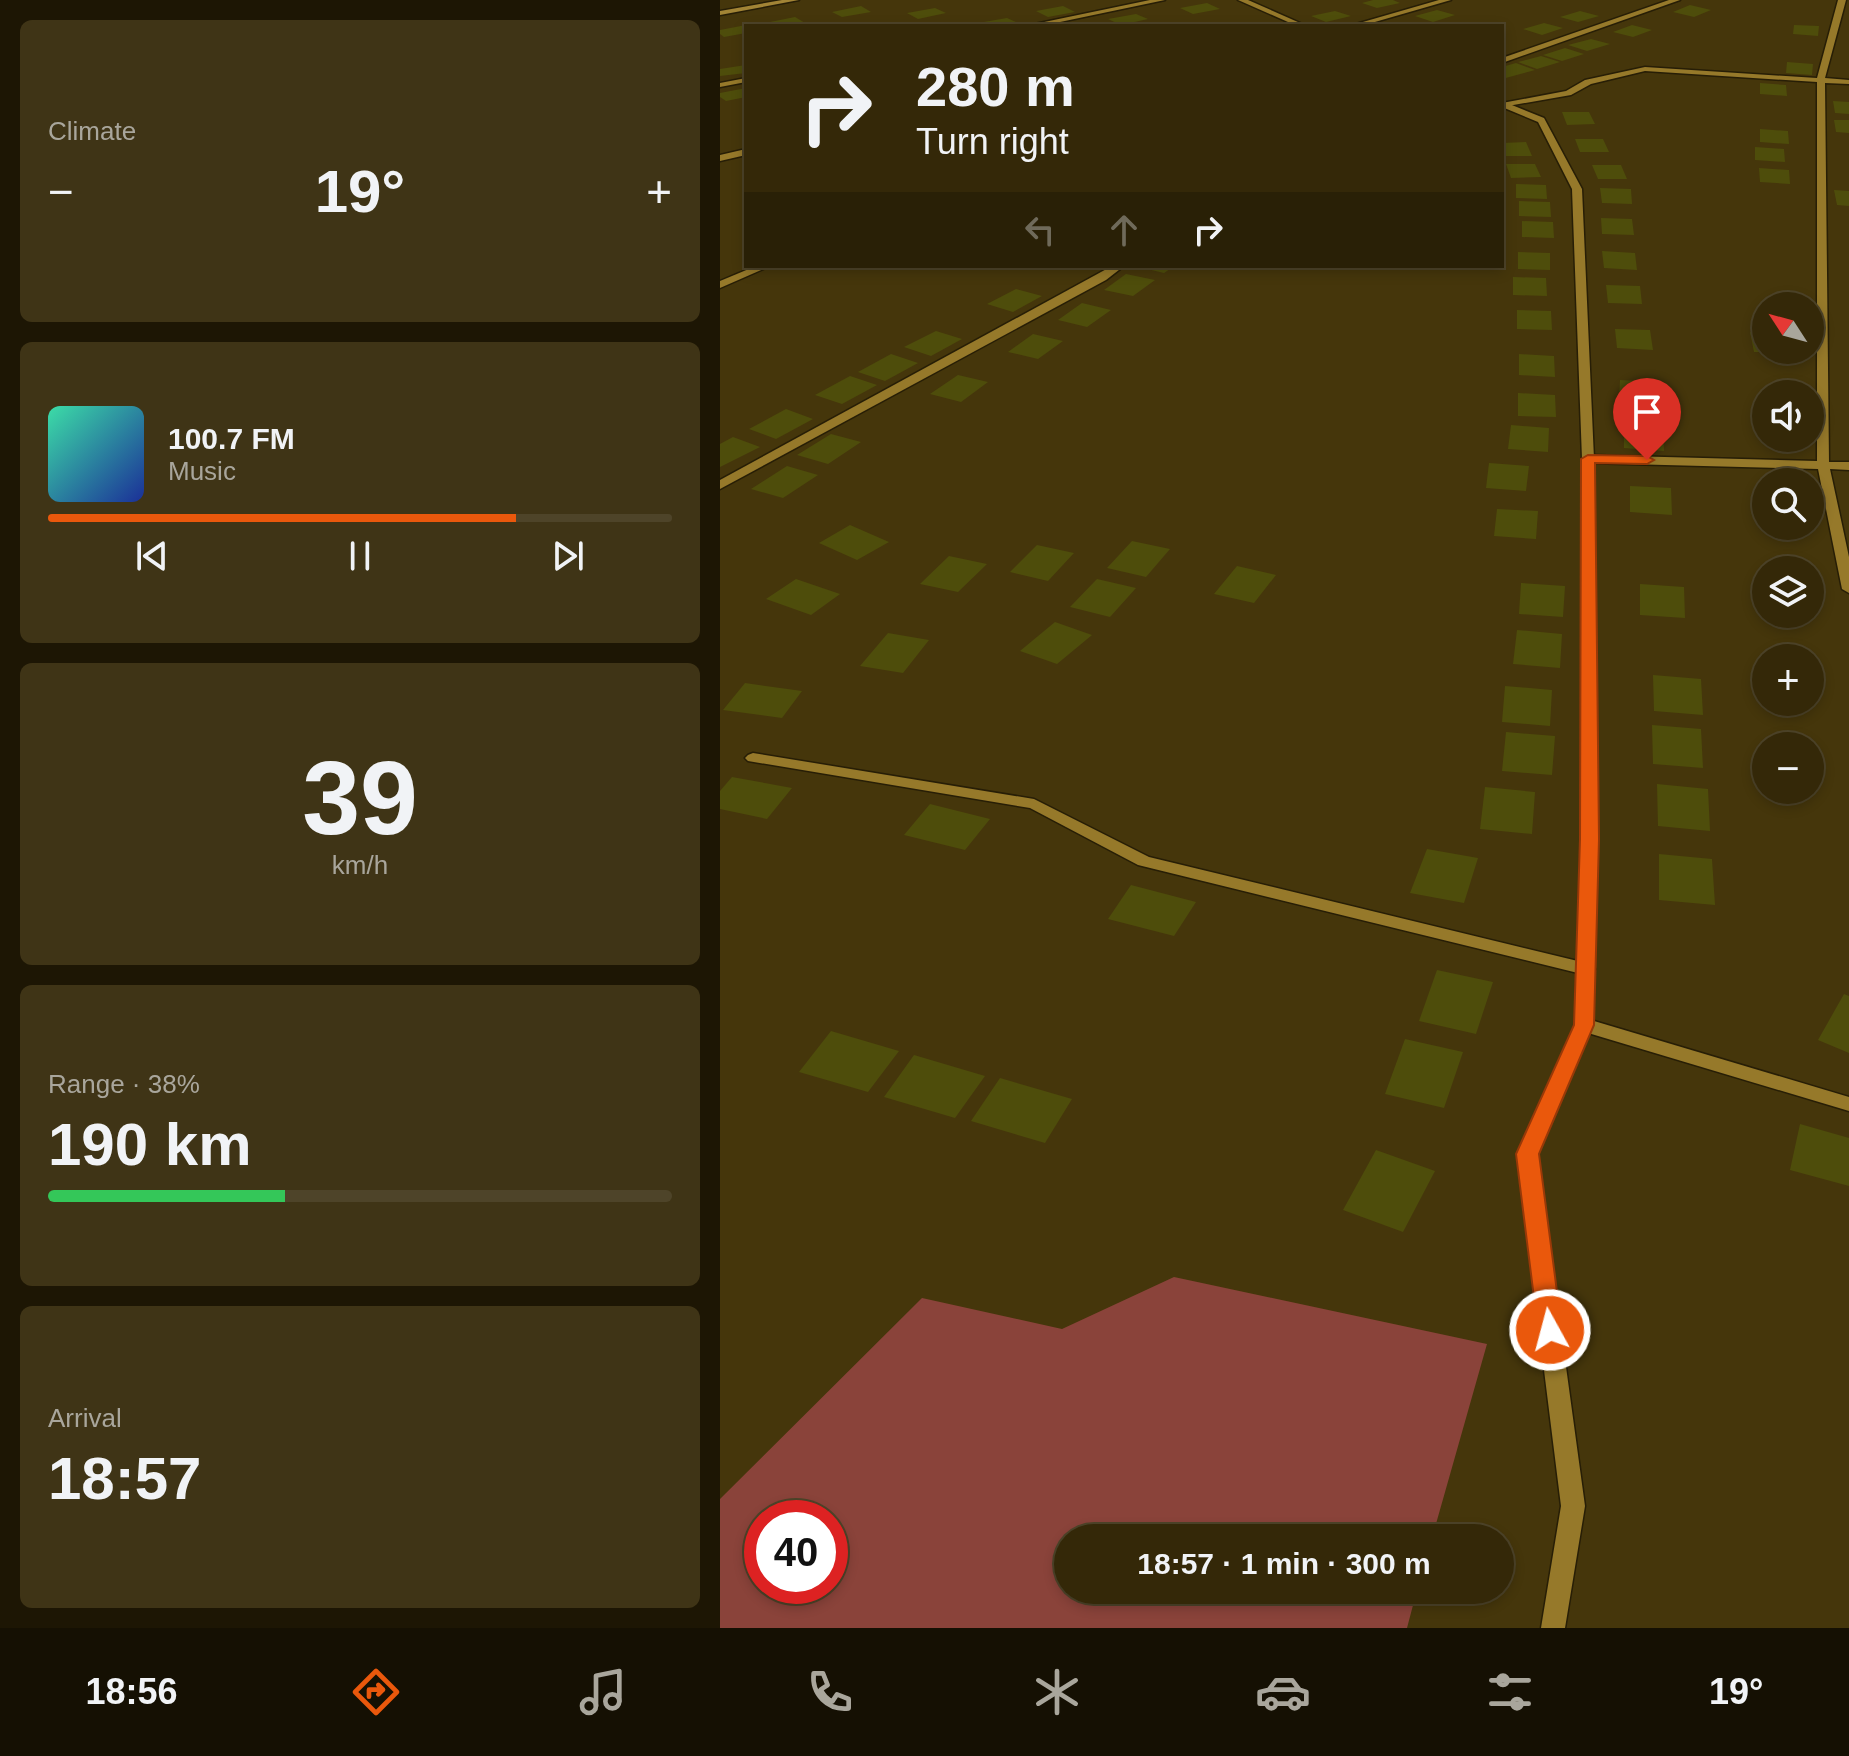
<!DOCTYPE html>
<meta charset="utf-8">
<style>
:root{--surface:#342808;--page:#3f3416;--text:#f1f3f6;--muted:#a9a69c;--line:#4e4429;--accent:#ea580c}
body{margin:0;font-family:Helvetica,sans-serif;background:var(--page);color:var(--text);height:100vh;display:flex;flex-direction:column;font-size:30px;white-space:nowrap}
*{box-sizing:border-box;margin:0}
p{font-size:26px;color:var(--muted)}
.icon{flex:none;width:44px;height:44px;fill:none;stroke:currentColor;stroke-width:2;stroke-linecap:round;stroke-linejoin:round}
.map{position:relative;flex:1;overflow:hidden}
.side{display:flex;flex-direction:column;gap:20px;padding:20px;background:#1d1604;width:720px}
.side>*{flex:none}
.hud{position:absolute;left:24px;top:24px;width:760px;height:244px;border-radius:0px;box-shadow:0 4px 12px #0003,0 0 0 2px var(--line);background:#342808;color:var(--text);overflow:hidden}
.needle{width:52px;rotate:306deg}
.tools{position:absolute;left:1032px;top:292px;display:grid;gap:16px}
.tools a{display:grid;place-items:center;width:72px;height:72px;border-radius:50%;background:var(--surface);box-shadow:0 4px 12px #0003,0 0 0 2px var(--line);font-size:40px}
.speed{position:absolute;left:24px;top:1500px;display:flex;gap:16px;font-size:40px;font-weight:700;text-align:center}
.speed>*{display:grid;place-content:center;width:104px;height:104px;border-radius:50%;background:var(--surface);box-shadow:0 4px 12px #0003,0 0 0 2px var(--line);line-height:1}
.speed .limit{border:12px solid #d22;background:#fff;color:#111}
.pin{position:absolute;display:grid;place-items:center;width:68px;height:68px;color:#fff;margin:-82px -34px;border-radius:50% 50% 50% 0;rotate:-45deg;box-shadow:0 0 8px #0007}
.pin .icon{rotate:45deg}
.me{position:absolute;width:88px;margin:-44px;rotate:353deg;stroke-linejoin:round;filter:drop-shadow(0 0 6px #0008)}
.turn{display:flex;align-items:center;gap:28px;height:168px;padding:0 40px;font-size:36px}
.turn .icon{width:104px;height:104px;stroke-width:2.5}
.turn b{display:block;font-size:56px;line-height:68px}
.lanes{display:flex;align-items:center;height:76px;padding:0 40px;background:#0003;justify-content:center;gap:40px;direction:ltr}
.lanes .off{opacity:.35}
.big{font-size:60px;font-weight:600;line-height:1.1}
.side .widget{flex:1;display:flex;flex-direction:column;justify-content:center;gap:12px;min-width:0;padding:0 28px;border-radius:12px;background:var(--page)}
.side .dial{align-items:center;gap:0}
.dial b{font-size:104px;line-height:1}
.song{display:flex;align-items:center;gap:24px}
.cover{width:96px;height:96px;border-radius:12px;background:linear-gradient(135deg,hsl(160 70% 55%),hsl(230 70% 35%))}
.played{height:8px;border-radius:4px;background:linear-gradient(90deg,var(--accent) 75%,var(--line) 75%)}
.keys{display:flex;justify-content:space-around;direction:ltr}
.heat{display:flex;justify-content:space-between;align-items:center;font-size:44px;direction:ltr}
.charge{height:12px;border-radius:6px;background:linear-gradient(90deg,#34c759 38%,var(--line) 0)}
.trip{position:absolute;left:334px;top:1524px;width:460px;height:80px;border-radius:40px;background:var(--surface);box-shadow:0 4px 12px #0003,0 0 0 2px var(--line);font-weight:600;line-height:80px;text-align:center}
.dock{display:flex;height:128px;justify-content:space-around;align-items:center;background:#151003;color:var(--muted)}
.dock .icon{width:56px;height:56px}
.dock .current{color:var(--accent)}
.dock b{font-size:36px;color:var(--text)}
main{display:flex;flex:1;min-height:0}
.map>svg:first-child{display:block}
.green{fill:#8a433a;fill-rule:evenodd}
.building{fill:#4e4d0b}
.lines{fill:none;stroke-linecap:round;stroke-linejoin:round}
.minor-casing{stroke:#271e06;stroke-width:3}
.tertiary-casing{stroke:#271e06;stroke-width:3}
.secondary-casing{stroke:#271e06;stroke-width:3}
.minor{fill:#96792a;fill-rule:evenodd}
.tertiary{fill:#96792a;fill-rule:evenodd}
.secondary{fill:#a28435;fill-rule:evenodd}
.route{fill:#ea580c;stroke:#983908;stroke-width:2}
</style>
<main>
<section class="side">
<div class="widget"><p>Climate</p>
<div class="heat"><a>−</a><b class="big">19°</b><a>+</a></div>
</div>
<div class="widget">
<div class="song"><i class="cover"></i><div><b>100.7 FM</b><p>Music</p></div></div>
<div class="played"></div>
<div class="keys"><svg class="icon" aria-label="previous" viewBox="0 0 24 24"><path d="M18 5L8 12l10 7zM5 5v14"/></svg><svg class="icon" aria-label="pause" viewBox="0 0 24 24"><path d="M8 5v14M16 5v14"/></svg><svg class="icon" aria-label="next" viewBox="0 0 24 24"><path d="M6 5l10 7-10 7zM19 5v14"/></svg></div>
</div>
<div class="widget dial"><b>39</b><p>km/h</p></div>
<div class="widget"><p>Range · 38%</p><b class="big">190 km</b><div class="charge"></div></div>
<div class="widget"><p>Arrival</p><b class="big">18:57</b></div>
</section>
<div class="map">
<svg width="1129" height="1628" viewBox="0 0 1129 1628">
<rect width="100%" height="100%" fill="#45360b"/>
<path class="green" d="M454,1277L767,1344L712,1538H348V1590H697L687,1628H0V1499L202,1298L342,1329ZM110,1518V1586H42V1518Z"/>
<g class="building">
<polygon points="653,0 673,0 680,3 657,8 642,3"/>
<polygon points="487,3 500,9 473,14 460,8"/>
<polygon points="970,5 991,10 974,17 953,12"/>
<polygon points="141,6 151,12 122,17 112,12"/>
<polygon points="343,6 355,12 328,17 316,11"/>
<polygon points="215,8 226,13 198,19 187,13"/>
<polygon points="717,10 735,15 713,22 695,16"/>
<polygon points="615,11 631,16 606,22 591,16"/>
<polygon points="860,11 879,16 858,22 840,17"/>
<polygon points="416,14 428,19 401,25 388,19"/>
<polygon points="75,17 85,23 51,26 45,23"/>
<polygon points="287,18 298,23 264,26 258,23"/>
<polygon points="824,23 843,28 822,35 803,29"/>
<polygon points="26,25 26,33 4,37 0,34 0,30"/>
<polygon points="912,25 932,30 913,37 893,32"/>
<polygon points="1074,25 1099,26 1098,36 1073,34"/>
<polygon points="871,39 890,44 867,51 848,45"/>
<polygon points="845,48 864,54 842,61 823,55"/>
<polygon points="821,56 840,62 817,69 798,62"/>
<polygon points="1067,62 1093,64 1092,75 1066,73"/>
<polygon points="796,63 815,70 782,79 782,67"/>
<polygon points="26,65 26,73 0,76 0,69"/>
<polygon points="1040,83 1066,85 1067,96 1040,94"/>
<polygon points="26,88 26,97 6,101 0,97 0,93"/>
<polygon points="1113,101 1129,102 1129,114 1115,113"/>
<polygon points="842,112 869,112 875,124 847,125"/>
<polygon points="1114,120 1129,120 1129,133 1116,132"/>
<polygon points="1040,129 1068,131 1069,144 1040,142"/>
<polygon points="855,139 883,139 889,152 860,152"/>
<polygon points="806,142 812,156 783,156 782,143"/>
<polygon points="1035,147 1064,149 1065,162 1035,160"/>
<polygon points="786,164 815,164 821,177 791,178"/>
<polygon points="872,165 901,165 907,179 878,179"/>
<polygon points="1039,168 1069,170 1070,184 1040,182"/>
<polygon points="796,184 826,185 827,199 796,198"/>
<polygon points="880,188 911,189 912,204 882,203"/>
<polygon points="1114,190 1129,191 1129,206 1117,205"/>
<polygon points="799,201 830,202 831,217 799,216"/>
<polygon points="881,218 912,219 914,235 882,234"/>
<polygon points="802,221 833,222 834,238 802,237"/>
<polygon points="882,251 915,253 917,270 884,268"/>
<polygon points="798,252 830,253 830,270 798,269"/>
<polygon points="415,266 454,266 444,273"/>
<polygon points="406,274 435,280 413,296 384,290"/>
<polygon points="793,277 826,278 827,296 793,295"/>
<polygon points="886,285 920,286 922,304 888,303"/>
<polygon points="296,289 322,296 293,312 267,304"/>
<polygon points="362,303 391,310 367,327 338,320"/>
<polygon points="797,310 831,311 832,330 797,329"/>
<polygon points="895,329 930,330 933,350 897,348"/>
<polygon points="216,331 242,339 211,356 184,347"/>
<polygon points="1030,332 1046,333 1046,352 1034,352"/>
<polygon points="313,334 343,341 318,359 288,352"/>
<polygon points="171,354 198,363 165,381 138,372"/>
<polygon points="799,354 834,356 835,377 799,375"/>
<polygon points="238,375 268,382 241,402 210,394"/>
<polygon points="130,376 157,385 122,404 95,395"/>
<polygon points="900,380 937,382 937,404 899,401"/>
<polygon points="798,393 835,395 836,417 798,416"/>
<polygon points="66,409 93,419 56,439 29,429"/>
<polygon points="791,425 829,428 828,452 788,449"/>
<polygon points="904,425 943,427 944,451 904,448"/>
<polygon points="111,434 141,442 108,464 77,455"/>
<polygon points="13,437 40,447 0,467 0,444"/>
<polygon points="769,463 809,466 806,491 766,488"/>
<polygon points="67,466 98,475 63,498 31,489"/>
<polygon points="910,486 951,488 952,515 910,512"/>
<polygon points="777,509 818,511 816,539 774,536"/>
<polygon points="130,525 169,542 137,560 99,543"/>
<polygon points="412,541 450,549 426,577 387,568"/>
<polygon points="317,545 354,553 328,581 290,572"/>
<polygon points="229,556 267,564 238,592 200,584"/>
<polygon points="517,566 556,575 534,603 494,594"/>
<polygon points="76,579 120,594 91,615 46,599"/>
<polygon points="377,579 416,588 390,617 350,607"/>
<polygon points="801,583 845,586 843,617 799,614"/>
<polygon points="920,584 964,587 965,618 920,615"/>
<polygon points="335,622 372,635 337,664 300,651"/>
<polygon points="797,630 842,634 840,668 793,664"/>
<polygon points="168,633 209,640 183,673 140,666"/>
<polygon points="933,675 981,679 983,715 934,711"/>
<polygon points="25,683 82,691 62,718 3,710"/>
<polygon points="785,686 832,690 830,726 782,722"/>
<polygon points="932,725 981,729 983,768 933,764"/>
<polygon points="786,732 835,736 832,775 782,771"/>
<polygon points="12,777 72,788 47,819 0,809 0,791"/>
<polygon points="937,784 988,789 990,831 938,826"/>
<polygon points="765,787 815,792 812,834 760,829"/>
<polygon points="210,804 270,819 245,850 184,835"/>
<polygon points="707,849 758,858 744,903 690,893"/>
<polygon points="939,854 992,859 995,905 939,900"/>
<polygon points="411,885 476,902 454,936 388,919"/>
<polygon points="717,970 773,982 756,1034 699,1021"/>
<polygon points="1124,994 1129,996 1129,1053 1098,1040"/>
<polygon points="111,1031 179,1051 148,1092 79,1072"/>
<polygon points="685,1039 743,1052 724,1108 665,1094"/>
<polygon points="194,1055 265,1076 235,1118 164,1097"/>
<polygon points="280,1078 352,1099 325,1143 251,1121"/>
<polygon points="1080,1124 1129,1138 1129,1186 1070,1170"/>
<polygon points="656,1150 715,1171 683,1232 623,1210"/>
</g>
<g class="lines">
<defs>
<g id="minor">
<polygon points="430,0 445,0 321,26 305,26"/>
<polygon points="719,0 731,0 641,26 629,26"/>
<polygon points="949,0 960,0 782,63 782,58"/>
<polygon points="1118,0 1126,0 1105,78 1129,80 1129,84 1105,83 1109,462 1129,462 1129,470 1110,469 1129,557 1129,593 1122,589 1098,469 868,463 862,459 868,455 1097,461 1097,82 925,71 871,84 851,95 782,107 782,103 846,91 865,80 925,67 1097,78"/>
<polygon points="26,78 26,82 0,87 0,83"/>
<polygon points="26,149 26,155 0,161 0,155"/>
<polygon points="36,266 50,266 0,288 0,281"/>
<polygon points="392,266 404,266 386,280 0,489 0,480"/>
<polygon points="33,753 314,799 429,857 866,963 872,965 875,969 872,973 866,975 418,865 310,808 28,761 25,758 28,755"/>
<polygon points="864,1018 1129,1097 1129,1111 858,1030 855,1025 858,1020"/>
</g>
<g id="tertiary">
<polygon points="518,0 528,0 587,26 577,26"/>
<polygon points="782,101 824,118 862,189 874,459 877,839 873,1025 817,1154 865,1506 845,1628 821,1628 841,1506 797,1154 855,1025 861,839 862,459 852,189 818,122 782,107"/>
</g>
<polygon id="secondary" points="62,0 79,0 0,15 0,11"/>
</defs>
<use href="#minor" class="minor-casing"/>
<use href="#tertiary" class="tertiary-casing"/>
<use href="#secondary" class="secondary-casing"/>
<use href="#minor" class="minor"/>
<use href="#tertiary" class="tertiary"/>
<use href="#secondary" class="secondary"/>
</g>
<polygon class="route" points="868,455 927,456 934,460 927,464 875,463 879,839 874,1025 819,1154 842,1330 839,1338 830,1341 821,1338 818,1330 796,1154 854,1025 860,839 861,459"/>
</svg>
<div class="tools">
<a><svg class="needle" viewBox="-14 -14 28 28"><path d="M0-13l5 13h-10z" fill="#e53935"/><path d="M0 13l5-13h-10z" fill="#a9a69c"/></svg></a>
<a><svg class="icon" aria-label="sound" viewBox="0 0 24 24"><path d="M4 9h4l5-4v14l-5-4H4zM17 9q2 3 0 6"/></svg></a>
<a><svg class="icon" aria-label="search" viewBox="0 0 24 24"><circle cx="10" cy="10" r="6"/><path d="M15 15l6 6"/></svg></a>
<a><svg class="icon" aria-label="layers" viewBox="0 0 24 24"><path d="M12 4l9 5-9 5-9-5zM3 14l9 5 9-5"/></svg></a>
<a>+</a>
<a>−</a>
</div>
<div class="speed"><div class="limit">40</div></div>
<div class="pin" style="left:927px;top:460px;background:#d93025"><svg class="icon" aria-label="arrive" viewBox="0 0 24 24"><path d="M6 21V4h12l-3 4 3 4H6"/></svg></div>
<svg class="me" style="left:830px;top:1330px" viewBox="-20 -20 40 40"><circle r="17" fill="#ea580c" stroke="#fff" stroke-width="3"/><path d="M0-11L8 9 0 5-8 9z" fill="#fff"/></svg>
<div class="trip">18:57 · 1 min · 300 m</div>
<div class="hud">
<div class="turn"><svg class="icon" aria-label="right" viewBox="0 0 24 24"><path d="M7 20v-9h11M14 6l5 5-5 5"/></svg><div><b>280 m</b>Turn right</div></div>
<div class="lanes"><svg class="icon off" aria-label="left" viewBox="0 0 24 24"><path d="M17 20v-9H6M10 6l-5 5 5 5"/></svg><svg class="icon off" aria-label="ahead" viewBox="0 0 24 24"><path d="M12 20V5M6 11l6-6 6 6"/></svg><svg class="icon" aria-label="right" viewBox="0 0 24 24"><path d="M7 20v-9h11M14 6l5 5-5 5"/></svg></div>
</div>
</div>
</main>
<nav class="dock">
<b>18:56</b>
<svg class="icon current" aria-label="directions" viewBox="0 0 24 24"><path d="M12 3l9 9-9 9-9-9zM9 14v-3h6M13 9l2 2-2 2"/></svg>
<svg class="icon" aria-label="music" viewBox="0 0 24 24"><path d="M9 18V5l10-2v13"/><circle cx="6" cy="18" r="3"/><circle cx="16" cy="16" r="3"/></svg>
<svg class="icon" aria-label="phone" viewBox="0 0 24 24"><path d="M5 4h4l2 5-3 2q2 4 5 5l2-3 5 2v4C11 20 4 13 5 4z"/></svg>
<svg class="icon" aria-label="climate" viewBox="0 0 24 24"><path d="M12 3v18M4 7l16 10M4 17L20 7"/></svg>
<svg class="icon" aria-label="car" viewBox="0 0 24 24"><path d="M5 17H2v-5l4-1 3-4h7l3 4 3 1v5h-3M9 17h6M6 11h13"/><circle cx="7" cy="17" r="2"/><circle cx="17" cy="17" r="2"/></svg>
<svg class="icon" aria-label="filters" viewBox="0 0 24 24"><path d="M4 7h16M4 17h16"/><circle cx="9" cy="7" r="2"/><circle cx="15" cy="17" r="2"/></svg>
<b>19°</b>
</nav>
